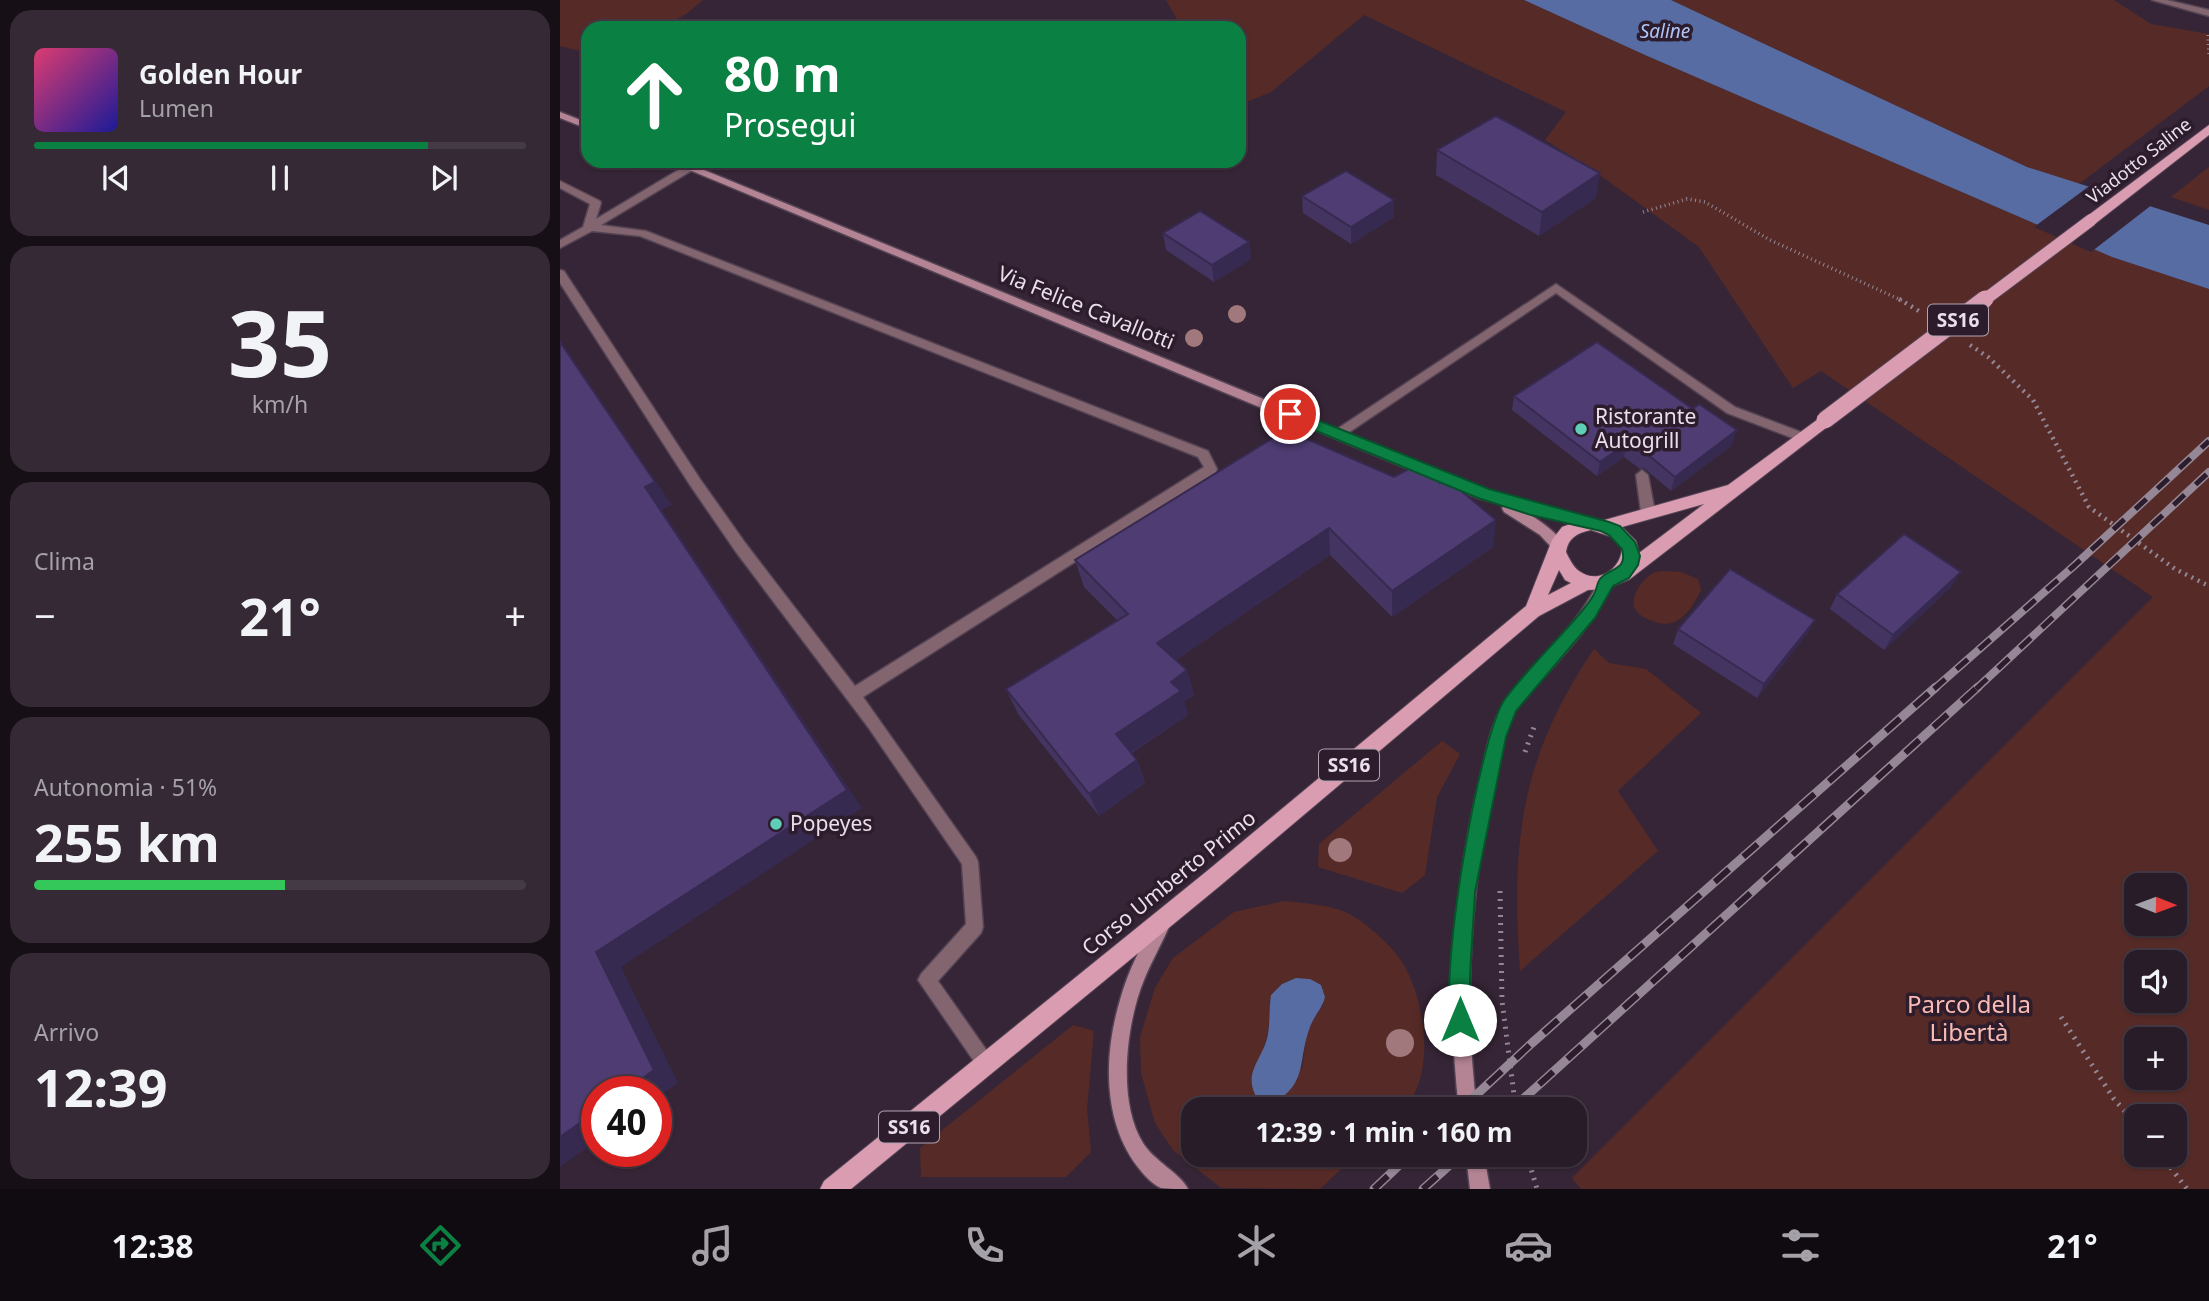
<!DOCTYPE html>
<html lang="it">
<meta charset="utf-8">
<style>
:root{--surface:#281c28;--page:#342934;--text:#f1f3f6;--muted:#a5a1a8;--line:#443a45;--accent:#0b8043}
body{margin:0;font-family:"Noto Sans",sans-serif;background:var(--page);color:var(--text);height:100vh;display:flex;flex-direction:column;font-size:26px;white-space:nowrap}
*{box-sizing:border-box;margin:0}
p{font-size:23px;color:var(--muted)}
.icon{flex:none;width:38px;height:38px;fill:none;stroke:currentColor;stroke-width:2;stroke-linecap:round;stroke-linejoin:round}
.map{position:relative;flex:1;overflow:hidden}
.panel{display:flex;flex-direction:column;gap:10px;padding:10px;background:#160f16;width:560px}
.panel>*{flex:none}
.hud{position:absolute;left:21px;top:21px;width:665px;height:147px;border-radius:21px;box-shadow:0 2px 5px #0004,0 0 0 2px var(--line);background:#0b8043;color:#fff;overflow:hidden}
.needle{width:46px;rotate:91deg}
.controls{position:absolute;left:1564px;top:873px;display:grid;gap:14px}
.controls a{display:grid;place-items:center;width:63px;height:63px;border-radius:14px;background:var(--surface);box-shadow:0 2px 5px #0004,0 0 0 2px var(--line);font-size:35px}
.speed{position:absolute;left:21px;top:1076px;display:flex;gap:14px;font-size:35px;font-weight:700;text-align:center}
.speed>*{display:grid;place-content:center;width:91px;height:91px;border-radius:50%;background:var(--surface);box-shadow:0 2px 5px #0004,0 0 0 2px var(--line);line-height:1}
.speed .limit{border:10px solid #d22;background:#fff;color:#111}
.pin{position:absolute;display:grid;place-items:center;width:60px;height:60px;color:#fff;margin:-30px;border:4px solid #fff;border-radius:50%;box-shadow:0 2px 7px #0007}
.me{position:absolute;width:77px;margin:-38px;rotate:0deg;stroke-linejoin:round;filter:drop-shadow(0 0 5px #0008)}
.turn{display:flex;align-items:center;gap:24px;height:147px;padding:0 28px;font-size:32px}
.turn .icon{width:91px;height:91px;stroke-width:2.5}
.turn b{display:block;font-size:49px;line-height:60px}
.big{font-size:52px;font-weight:700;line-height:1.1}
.panel .card{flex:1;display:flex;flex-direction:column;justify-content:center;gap:10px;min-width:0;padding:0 24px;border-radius:21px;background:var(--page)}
.panel .dial{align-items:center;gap:0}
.dial b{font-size:91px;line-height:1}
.song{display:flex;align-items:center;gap:21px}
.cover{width:84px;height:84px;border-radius:10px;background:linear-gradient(135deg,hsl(340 70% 55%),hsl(240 70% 35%))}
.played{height:7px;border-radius:4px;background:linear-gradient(90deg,var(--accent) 80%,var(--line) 80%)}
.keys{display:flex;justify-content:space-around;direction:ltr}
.heat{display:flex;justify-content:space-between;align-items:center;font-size:38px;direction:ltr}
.charge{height:10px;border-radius:5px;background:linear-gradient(90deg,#34c759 51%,var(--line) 0)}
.trip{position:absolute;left:621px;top:1097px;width:406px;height:70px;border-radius:21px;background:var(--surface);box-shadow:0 2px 5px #0004,0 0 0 2px var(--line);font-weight:700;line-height:70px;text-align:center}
.dock{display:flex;height:112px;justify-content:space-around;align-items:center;background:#100b10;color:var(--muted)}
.dock .icon{width:49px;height:49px}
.dock .active{color:var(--accent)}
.dock b{font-size:32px;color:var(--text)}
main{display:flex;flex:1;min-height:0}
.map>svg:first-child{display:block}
.green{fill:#562b27;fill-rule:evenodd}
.water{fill:#576ca3}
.pier{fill:#362536}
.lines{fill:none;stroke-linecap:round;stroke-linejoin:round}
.lane-casing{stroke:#534353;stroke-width:3}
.secondary-casing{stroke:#534353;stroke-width:3}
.primary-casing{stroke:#534353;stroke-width:2}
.path-far2{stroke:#948694;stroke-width:3.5;stroke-dasharray:1 3.5;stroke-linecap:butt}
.path-far1{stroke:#948694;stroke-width:4.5;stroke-dasharray:2 5;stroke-linecap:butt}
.path{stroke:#948694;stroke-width:5;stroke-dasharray:2 6;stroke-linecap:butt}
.lane{fill:#83656f;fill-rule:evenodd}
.secondary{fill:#b48494;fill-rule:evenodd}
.primary{fill:#d99cb1;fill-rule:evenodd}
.rail-far1-casing{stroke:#958795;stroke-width:8}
.rail-casing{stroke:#958795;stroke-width:9}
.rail-far1{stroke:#2c1c2c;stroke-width:5;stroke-dasharray:15;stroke-linecap:butt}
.rail{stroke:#2c1c2c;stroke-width:6;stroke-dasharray:19;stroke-linecap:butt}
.primary-bridge-far1-casing{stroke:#534353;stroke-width:14;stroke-linecap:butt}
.primary-bridge-casing{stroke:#534353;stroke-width:19;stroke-linecap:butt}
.primary-bridge-far1{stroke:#d99cb1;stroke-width:12}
.primary-bridge{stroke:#d99cb1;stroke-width:17}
.tree{fill:#a1787b}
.wall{fill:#433462}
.shaded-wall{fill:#372a50}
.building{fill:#4e3c72;stroke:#372a50;stroke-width:2}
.route{fill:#0b8043;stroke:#07532c;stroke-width:2}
.poi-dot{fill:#5eceb8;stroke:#2c1c2c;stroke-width:2.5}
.labels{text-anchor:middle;stroke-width:7;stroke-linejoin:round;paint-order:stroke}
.far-street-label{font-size:18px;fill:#eadfea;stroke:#2c1c2c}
.far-water-label{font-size:19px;font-style:italic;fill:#afc3f4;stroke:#2c1c2c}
.shield{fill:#2c1c2c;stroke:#b1a4b1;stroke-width:2}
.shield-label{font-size:19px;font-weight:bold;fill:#eadfea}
.street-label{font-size:21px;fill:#eadfea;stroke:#2c1c2c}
.poi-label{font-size:21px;fill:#eadfea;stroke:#2c1c2c;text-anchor:start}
.near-park-label{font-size:24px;fill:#f9bbb3;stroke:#2c1c2c}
</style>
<main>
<section class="panel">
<div class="card">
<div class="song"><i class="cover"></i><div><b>Golden Hour</b><p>Lumen</p></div></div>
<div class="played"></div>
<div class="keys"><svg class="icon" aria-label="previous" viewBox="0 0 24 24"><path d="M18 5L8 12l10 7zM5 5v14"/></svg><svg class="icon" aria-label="pause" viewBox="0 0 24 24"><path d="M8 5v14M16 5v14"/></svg><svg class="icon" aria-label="next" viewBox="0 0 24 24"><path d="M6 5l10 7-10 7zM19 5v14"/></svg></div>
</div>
<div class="card dial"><b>35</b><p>km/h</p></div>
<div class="card"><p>Clima</p>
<div class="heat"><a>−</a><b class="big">21°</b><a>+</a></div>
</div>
<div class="card"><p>Autonomia · 51%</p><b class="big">255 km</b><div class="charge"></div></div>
<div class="card"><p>Arrivo</p><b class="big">12:39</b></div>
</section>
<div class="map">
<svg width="1649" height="1189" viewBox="0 0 1649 1189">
<rect width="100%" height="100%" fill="#362536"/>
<g class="green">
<polygon points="0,0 143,0 126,14 102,28 28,28 28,53 0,46"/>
<path d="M606,0H964L1085,55L1552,257L1649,289V1189H1021L1012,1178L1593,597L1261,371L1233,388L1139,247L1030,168L985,140L1006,112L804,15L711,92L679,105V28H622ZM1577,886H1615V924H1577ZM1577,962H1615V1001H1577ZM1577,1040H1615V1078H1577ZM1577,1116H1615V1155H1577Z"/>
<polygon points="1111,0 1554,0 1591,24 1649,34 1649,86 1519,184 1467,167"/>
<polygon points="1649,167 1649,210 1611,197"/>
<path d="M1121,572L1138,579L1141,590C1131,611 1117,631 1093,621C1086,619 1079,615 1075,609C1069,597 1083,578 1094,573C1101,570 1113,572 1121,572Z"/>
<path d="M1034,649L1049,663L1086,669L1141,713L1058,791L1098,851L960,971C951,842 960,758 1034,649Z"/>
<polygon points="882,741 900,754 877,797 865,875 842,893 758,867 759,844"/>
<path d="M724,901C748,904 775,904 796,918C809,926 823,939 833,950C865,985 879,1075 843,1109L634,1110V1155H796L760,1189L661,1188L613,1150L595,1123L581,1073L580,1037L595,988L613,958L674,912ZM736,978L750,979L763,1005L751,1023L746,1038L742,1069L703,1049L708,1033L711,995L722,984Z"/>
<polygon points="513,1025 534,1031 527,1109 531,1152 506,1177 361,1177 360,1148"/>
</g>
<g class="water">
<polygon points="964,0 1111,0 1467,167 1649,225 1649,289 1552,257 1085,55"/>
<path d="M736,978L750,979L761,985L765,997C762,1009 754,1016 750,1027C737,1061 749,1083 712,1104L698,1100C681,1072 703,1061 708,1034C710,1021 709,1008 711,995L722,984Z"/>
</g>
<polygon class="pier" points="1532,184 1593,204 1531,252 1474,227"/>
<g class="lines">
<defs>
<g id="lane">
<polygon points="1592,0 1607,0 1649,10 1649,16"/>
<polygon points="143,161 155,161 140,172 131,171 41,225 86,231 648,451 657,469 656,472 303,697 416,857 418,862 423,927 421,933 378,981 432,1058 435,1064 432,1070 426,1073 420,1070 358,980 361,974 406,924 402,864 308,727 176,552 130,485 0,283 0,270 4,271 140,479 186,544 295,686 644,467 638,457 80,236 32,231 0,248 0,240 23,227 30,204 0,188 0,181 40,201 41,203 36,219 125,166 134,167"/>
<polygon points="996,284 1175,407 1246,434 1248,437 1246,440 1238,440 1167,413 996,293 782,437 774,437 772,434 774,431"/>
<polygon points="1082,470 1088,475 1095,512 1088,517 1081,512 1076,475"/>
</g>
<g id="secondary">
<polygon points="0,112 28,123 28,129 0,118"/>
<path d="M108,161H122L926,490L1031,519L1038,524L1031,529L963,510C978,520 994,529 1005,545L1003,549H993L980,535L944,512L942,508L944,505L918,498Z"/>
<path d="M1046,576L1051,578L1053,582C1036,622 1007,651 978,684C970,693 960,701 954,712C943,732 940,756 935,778C910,888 903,998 917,1110H899C886,998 893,888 920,778C926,753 930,726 944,703C951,691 963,681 972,671C999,640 1022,615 1041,578Z"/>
<path d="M603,914L609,916L611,922C603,942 592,960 584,980C566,1024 557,1101 583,1143C594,1161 621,1174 628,1189C620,1189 608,1189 601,1188C592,1184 583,1174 577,1166C542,1119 544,1054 560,1000C568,970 583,943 597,916Z"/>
<polygon points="906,1155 924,1155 930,1189 910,1189"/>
</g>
<g id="primary">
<polygon points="1649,125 1649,135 1536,223 1526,223 1526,217"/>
<path d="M1265,414L1273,420L1271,424L1070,579L1046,589L1028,590L979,616L661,885L291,1189H260L264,1181L647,871L966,606L992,540L1002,527L1024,519L1041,521L1168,485ZM1144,504L1079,553L1076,541L1062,527ZM1031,530L1052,537L1062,548C1061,569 1038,585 1019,571C1013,567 1009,558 1006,552C1008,538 1017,533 1031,530ZM999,570L1005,580L1011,583L988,595Z"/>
</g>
</defs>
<use href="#lane" class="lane-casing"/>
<use href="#secondary" class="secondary-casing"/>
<use href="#primary" class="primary-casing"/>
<g class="path-far2">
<polyline points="1648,35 1649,54"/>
<polyline points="61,161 79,169"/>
<polyline points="1083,212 1127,199 1145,202 1210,240 1343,301"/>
</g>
<g class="path-far1">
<polyline points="1339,299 1359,311"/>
<polyline points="1410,345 1428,357 1473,400 1529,507 1615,569 1649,586"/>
</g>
<g class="path">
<polyline points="965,752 975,724"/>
<polyline points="940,891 942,1001 956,1110"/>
<polyline points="1501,1017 1554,1099 1577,1125"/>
<polyline points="967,1155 977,1189"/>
<polyline points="1601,1155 1627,1189"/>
</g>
<use href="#lane" class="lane"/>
<use href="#secondary" class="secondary"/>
<use href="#primary" class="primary"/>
<defs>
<g id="rail-far1">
<polyline points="1374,689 1515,565 1649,441"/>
<polyline points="1416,689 1649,472"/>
</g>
<g id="rail">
<polyline points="900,1110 972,1043 1376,687"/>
<polyline points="951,1110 1418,687"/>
<polyline points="814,1189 850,1155"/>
<polyline points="863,1189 901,1155"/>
</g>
</defs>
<use href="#rail-far1" class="rail-far1-casing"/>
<use href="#rail" class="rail-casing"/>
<use href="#rail-far1" class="rail-far1"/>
<use href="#rail" class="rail"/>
<defs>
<polyline id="primary-bridge-far1" points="1423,301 1531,220"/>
<polyline id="primary-bridge" points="1265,420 1425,299"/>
</defs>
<use href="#primary-bridge-far1" class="primary-bridge-far1-casing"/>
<use href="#primary-bridge" class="primary-bridge-casing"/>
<use href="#primary-bridge-far1" class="primary-bridge-far1"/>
<use href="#primary-bridge" class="primary-bridge"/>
</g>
<g class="tree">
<circle cx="677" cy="314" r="9"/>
<circle cx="634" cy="338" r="9"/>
<circle cx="780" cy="850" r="12"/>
<circle cx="840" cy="1043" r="14"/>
</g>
<g class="wall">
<polygon points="877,150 1036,198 979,236 876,175"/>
<polygon points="742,196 834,217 791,244 743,213"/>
<polygon points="603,233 689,242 691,259 654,282 606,250"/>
<polygon points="954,396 1172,445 1111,491 1084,468 1080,469 1064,457 1037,476 952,410"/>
<polygon points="726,430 933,547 832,617 770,555 616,660 627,670 634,695 624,701 628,715 572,753 577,760 585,783 539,816 458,714 446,689 558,621 524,587 515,560"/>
<polygon points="1391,587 1324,650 1270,609 1277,594"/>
<polygon points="1255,620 1247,634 1197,698 1113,644 1118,629"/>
</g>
<g class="shaded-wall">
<polygon points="1040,173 1036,198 979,236 982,212"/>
<polygon points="834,200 834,217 791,244 791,227"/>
<polygon points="689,242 691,259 654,282 652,265"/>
<polygon points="0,340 112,505 102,510 302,808 61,967 118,1083 96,1098 96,1092 63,1092 36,952 85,487 0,342"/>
<polygon points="1177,430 1172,445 1111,491 1115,477"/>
<polygon points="1067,443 1064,457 1037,476 1040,462"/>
<polygon points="936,520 933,547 832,617 832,591"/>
<polygon points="769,528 770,555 604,668 597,643"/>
<polygon points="1401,572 1391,587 1324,650 1333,635"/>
<polygon points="1255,620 1247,634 1197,698 1204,684"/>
<polygon points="627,670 634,695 624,701 628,715 565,757 556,734 611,682"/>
<polygon points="577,760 585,783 539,816 529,794"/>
<polygon points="37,1111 37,1141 0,1167 0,1137"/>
</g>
<g class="building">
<polygon points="936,116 1040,173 982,212 877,150"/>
<polygon points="786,171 834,200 791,227 742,196"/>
<polygon points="640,211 689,242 652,265 603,233"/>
<polygon points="0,342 95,482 85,487 287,790 36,952 94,1070 63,1092 37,1092 37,1111 0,1137"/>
<polygon points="1037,342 1133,409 1139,404 1177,430 1115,477 1087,454 1083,454 1067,443 1040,462 954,396"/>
<polygon points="726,430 834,477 856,465 880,483 887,479 936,520 832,591 769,528 597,643 627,670 611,682 621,691 556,734 577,760 529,794 446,689 568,614 515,560"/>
<polygon points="1344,534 1401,572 1333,635 1277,594"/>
<polygon points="1170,569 1255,620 1204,684 1118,629"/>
</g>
<path class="route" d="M730,409L929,489L1049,522L1060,526L1075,542L1080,556L1078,565L1069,578L1053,586L1035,618L956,711L946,737L915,892L910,975V1020L907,1027L900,1030L893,1027C876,987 919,735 945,699C968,668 997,641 1022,611C1026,606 1031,600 1034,594C1037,589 1037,583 1040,579C1050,567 1068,571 1062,549L1049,535L1041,531L971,515L918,498L725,418L723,414Z"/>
<g class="poi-dot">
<circle cx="1021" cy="429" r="7"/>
<circle cx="216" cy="824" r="7"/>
</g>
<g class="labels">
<g class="far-street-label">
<text transform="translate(1579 161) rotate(-38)" y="6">Viadotto Saline</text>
</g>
<g class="far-water-label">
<text x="1105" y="38">Saline</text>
</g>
<g class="shield">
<rect x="1368" y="304.5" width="60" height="31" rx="5"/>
<rect x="759" y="749.5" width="60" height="31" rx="5"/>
<rect x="319" y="1111.5" width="60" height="31" rx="5"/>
</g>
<g class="shield-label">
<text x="1398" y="327">SS16</text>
<text x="789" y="772">SS16</text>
<text x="349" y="1134">SS16</text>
</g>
<g class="street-label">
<text transform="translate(526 308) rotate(22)" y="7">Via Felice Cavallotti</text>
<text transform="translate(609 883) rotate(-39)" y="7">Corso Umberto Primo</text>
</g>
<g class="poi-label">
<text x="1035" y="424">Ristorante<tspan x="1035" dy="24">Autogrill</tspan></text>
<text x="230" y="831">Popeyes</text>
</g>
<g class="near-park-label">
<text x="1409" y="1013">Parco della<tspan x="1409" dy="28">Libertà</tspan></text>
</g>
</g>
</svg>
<div class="controls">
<a><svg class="needle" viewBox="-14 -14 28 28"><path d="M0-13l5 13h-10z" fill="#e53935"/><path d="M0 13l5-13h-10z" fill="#a5a1a8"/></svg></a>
<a><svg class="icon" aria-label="sound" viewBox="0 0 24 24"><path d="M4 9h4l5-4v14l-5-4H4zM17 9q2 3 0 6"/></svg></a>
<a>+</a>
<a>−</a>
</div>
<div class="speed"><div class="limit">40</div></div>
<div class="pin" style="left:730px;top:414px;background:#d93025"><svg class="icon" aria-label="arrive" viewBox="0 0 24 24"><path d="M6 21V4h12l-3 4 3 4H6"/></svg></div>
<svg class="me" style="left:900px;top:1020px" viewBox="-20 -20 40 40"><circle r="19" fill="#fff"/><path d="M0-13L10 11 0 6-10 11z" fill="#0b8043"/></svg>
<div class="trip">12:39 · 1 min · 160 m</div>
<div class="hud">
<div class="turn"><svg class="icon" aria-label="ahead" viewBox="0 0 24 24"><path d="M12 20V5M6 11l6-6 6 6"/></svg><div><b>80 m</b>Prosegui</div></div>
</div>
</div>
</main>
<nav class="dock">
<b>12:38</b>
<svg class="icon active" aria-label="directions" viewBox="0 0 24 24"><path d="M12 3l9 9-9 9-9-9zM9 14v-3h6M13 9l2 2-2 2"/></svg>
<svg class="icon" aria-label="music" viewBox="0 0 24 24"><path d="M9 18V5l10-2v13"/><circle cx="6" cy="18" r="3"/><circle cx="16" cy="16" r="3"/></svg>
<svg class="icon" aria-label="phone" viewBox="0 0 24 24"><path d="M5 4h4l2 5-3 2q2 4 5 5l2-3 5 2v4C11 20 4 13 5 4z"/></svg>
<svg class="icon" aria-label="climate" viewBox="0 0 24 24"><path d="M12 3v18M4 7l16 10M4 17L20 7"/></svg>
<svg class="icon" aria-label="car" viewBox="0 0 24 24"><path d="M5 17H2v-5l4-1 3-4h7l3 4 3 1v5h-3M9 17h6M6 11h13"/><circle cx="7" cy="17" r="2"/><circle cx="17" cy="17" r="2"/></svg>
<svg class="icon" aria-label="filters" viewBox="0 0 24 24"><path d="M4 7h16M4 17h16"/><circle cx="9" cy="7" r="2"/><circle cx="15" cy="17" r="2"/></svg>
<b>21°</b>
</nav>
